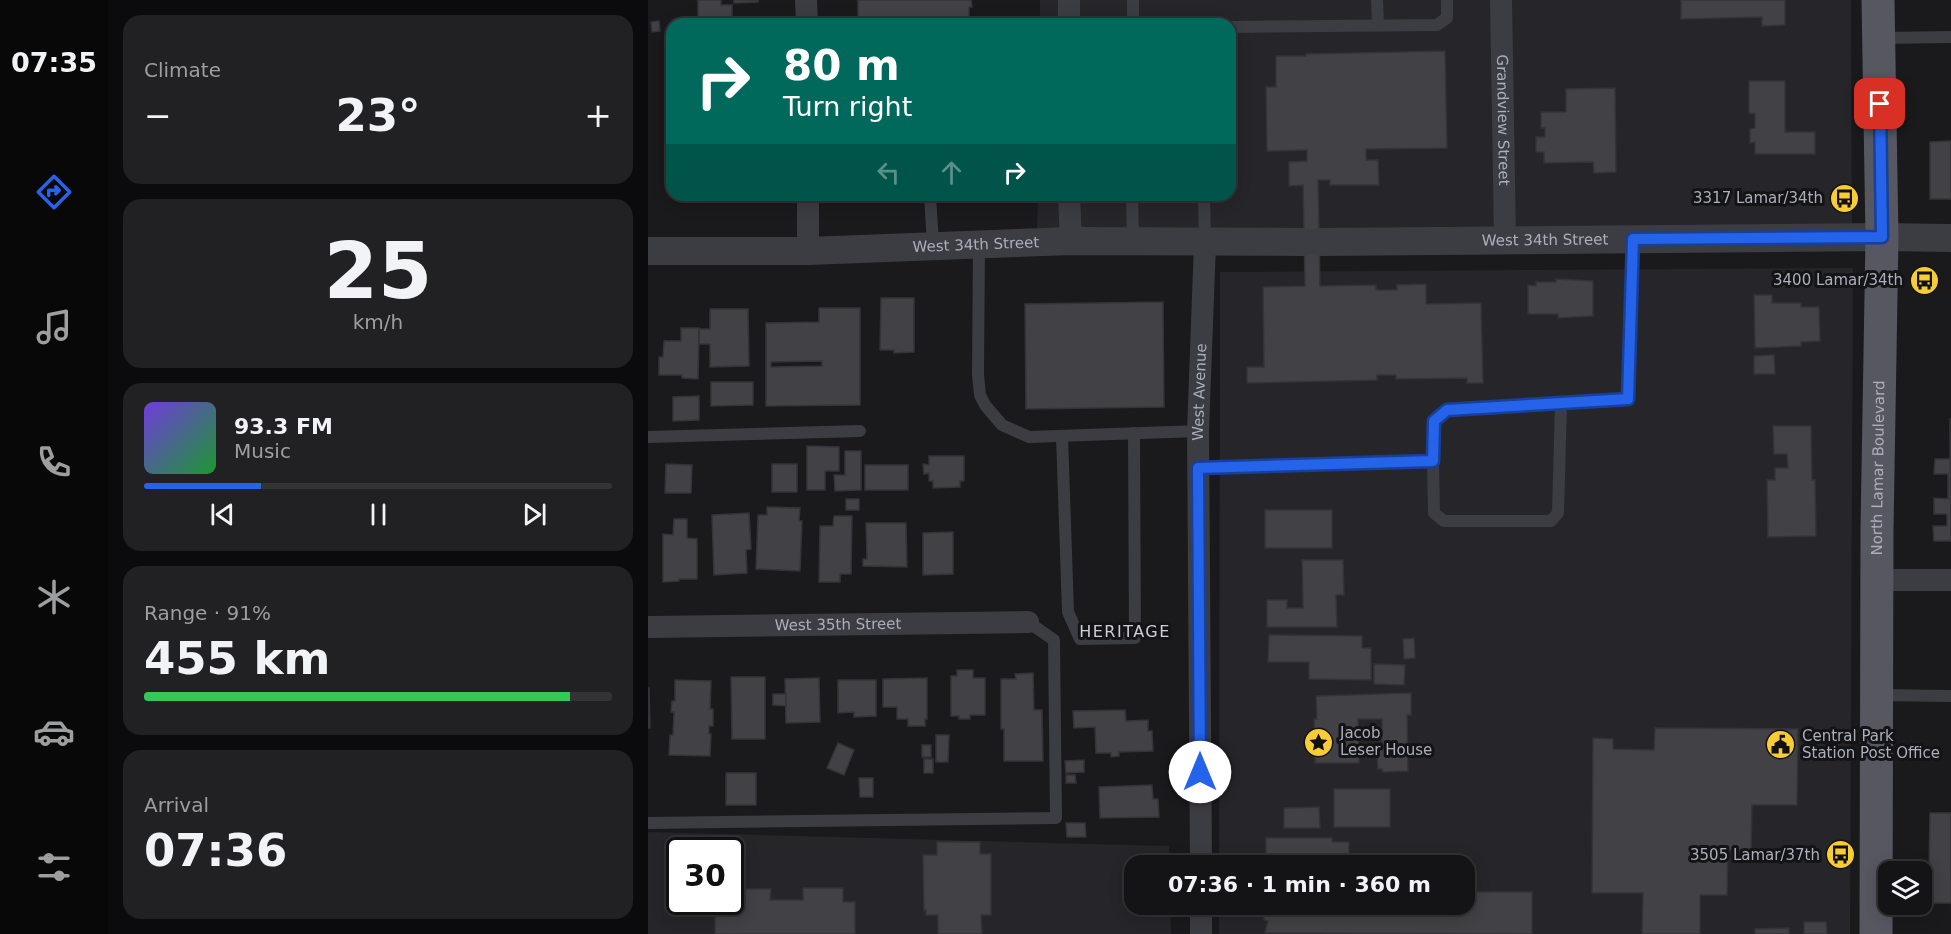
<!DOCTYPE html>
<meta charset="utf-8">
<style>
:root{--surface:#141315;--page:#212022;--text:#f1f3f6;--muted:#9d9ea0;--line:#333234;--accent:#2563eb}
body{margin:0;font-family:"DejaVu Sans",sans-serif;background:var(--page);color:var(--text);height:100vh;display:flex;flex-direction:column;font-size:22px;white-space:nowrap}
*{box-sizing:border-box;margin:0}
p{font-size:20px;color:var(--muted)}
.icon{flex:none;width:33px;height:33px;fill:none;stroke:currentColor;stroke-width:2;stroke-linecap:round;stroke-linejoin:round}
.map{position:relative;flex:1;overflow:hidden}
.sheet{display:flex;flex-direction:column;gap:15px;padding:15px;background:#0b0a0c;width:540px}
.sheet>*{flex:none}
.top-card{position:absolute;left:18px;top:18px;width:570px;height:183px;border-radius:18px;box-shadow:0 3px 15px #0003,0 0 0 2px var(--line);background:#00695c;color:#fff;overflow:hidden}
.fabs{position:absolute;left:1230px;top:861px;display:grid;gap:12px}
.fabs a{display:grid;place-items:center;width:54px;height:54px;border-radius:12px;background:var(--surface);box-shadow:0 3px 15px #0003,0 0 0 2px var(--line);font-size:30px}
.speed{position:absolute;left:18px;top:837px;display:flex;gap:12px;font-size:30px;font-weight:700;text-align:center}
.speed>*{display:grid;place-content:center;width:78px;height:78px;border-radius:50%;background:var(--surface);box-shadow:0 3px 15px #0003,0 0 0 2px var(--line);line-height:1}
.speed .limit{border:3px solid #111;border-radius:9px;background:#fff;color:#111}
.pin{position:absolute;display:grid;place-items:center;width:51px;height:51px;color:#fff;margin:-26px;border-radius:12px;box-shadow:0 3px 9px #0006}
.me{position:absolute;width:66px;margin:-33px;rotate:0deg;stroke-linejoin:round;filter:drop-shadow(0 0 4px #0008)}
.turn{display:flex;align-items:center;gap:21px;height:126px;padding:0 18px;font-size:27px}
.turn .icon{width:78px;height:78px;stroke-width:2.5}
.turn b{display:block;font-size:42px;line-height:51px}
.lanes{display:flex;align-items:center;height:57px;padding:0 18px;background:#0003;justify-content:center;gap:30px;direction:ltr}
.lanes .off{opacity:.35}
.big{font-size:45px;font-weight:800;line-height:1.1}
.sheet .widget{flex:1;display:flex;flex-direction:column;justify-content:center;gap:9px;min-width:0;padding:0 21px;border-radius:18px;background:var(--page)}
.sheet .dial{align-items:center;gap:0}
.dial b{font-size:78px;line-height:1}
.song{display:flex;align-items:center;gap:18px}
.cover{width:72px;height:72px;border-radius:9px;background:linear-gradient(135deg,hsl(260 70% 55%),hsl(130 70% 35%))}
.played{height:6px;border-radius:3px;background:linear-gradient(90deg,var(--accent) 25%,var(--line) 25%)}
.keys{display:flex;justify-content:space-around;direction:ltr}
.heat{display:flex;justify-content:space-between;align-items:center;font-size:33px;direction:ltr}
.charge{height:9px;border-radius:4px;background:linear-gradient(90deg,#34c759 91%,var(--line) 0)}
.trip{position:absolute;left:476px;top:855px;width:351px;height:60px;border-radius:18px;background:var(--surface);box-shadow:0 3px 15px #0003,0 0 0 2px var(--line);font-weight:800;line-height:60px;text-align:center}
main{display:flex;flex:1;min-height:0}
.dock{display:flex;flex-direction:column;width:108px;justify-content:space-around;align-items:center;background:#080808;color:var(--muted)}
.dock .icon{width:42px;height:42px}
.dock .selected{color:var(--accent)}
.dock b{font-size:27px;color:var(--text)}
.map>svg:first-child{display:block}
.built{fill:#262529;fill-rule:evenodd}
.building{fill:#414146;stroke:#343338;stroke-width:1.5;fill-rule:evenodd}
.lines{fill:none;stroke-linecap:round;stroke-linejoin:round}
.service{stroke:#3c3c43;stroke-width:12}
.minor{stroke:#3c3c43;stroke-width:22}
.tertiary{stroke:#3c3c43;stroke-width:28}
.primary{stroke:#565760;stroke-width:33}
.route-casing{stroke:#184099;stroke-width:15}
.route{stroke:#2563eb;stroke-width:10}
.labels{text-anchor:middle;stroke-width:6;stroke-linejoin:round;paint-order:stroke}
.street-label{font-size:15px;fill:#abafbc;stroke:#141417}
.poi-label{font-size:15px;fill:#abafbc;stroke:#141417;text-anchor:end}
.neighbourhood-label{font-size:16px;letter-spacing:1.5px;fill:#cdced7;stroke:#141417}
</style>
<main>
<nav class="dock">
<b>07:35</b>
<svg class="icon selected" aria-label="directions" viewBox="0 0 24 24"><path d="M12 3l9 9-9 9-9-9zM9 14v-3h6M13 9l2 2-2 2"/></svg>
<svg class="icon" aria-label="music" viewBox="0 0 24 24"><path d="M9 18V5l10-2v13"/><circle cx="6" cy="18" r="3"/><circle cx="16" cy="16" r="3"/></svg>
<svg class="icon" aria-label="phone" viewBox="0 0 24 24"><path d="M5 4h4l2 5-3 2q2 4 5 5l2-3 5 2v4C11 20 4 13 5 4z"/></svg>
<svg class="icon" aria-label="climate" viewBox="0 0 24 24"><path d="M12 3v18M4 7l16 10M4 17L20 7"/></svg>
<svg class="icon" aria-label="car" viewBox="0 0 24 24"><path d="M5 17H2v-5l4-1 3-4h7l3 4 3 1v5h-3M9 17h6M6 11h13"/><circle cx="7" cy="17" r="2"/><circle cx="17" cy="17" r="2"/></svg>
<svg class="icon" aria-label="filters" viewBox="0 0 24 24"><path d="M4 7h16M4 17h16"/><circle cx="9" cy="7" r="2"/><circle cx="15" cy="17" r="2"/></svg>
</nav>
<section class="sheet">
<div class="widget"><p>Climate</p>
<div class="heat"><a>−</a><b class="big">23°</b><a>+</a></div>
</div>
<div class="widget dial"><b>25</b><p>km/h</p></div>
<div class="widget">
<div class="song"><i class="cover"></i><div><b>93.3 FM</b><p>Music</p></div></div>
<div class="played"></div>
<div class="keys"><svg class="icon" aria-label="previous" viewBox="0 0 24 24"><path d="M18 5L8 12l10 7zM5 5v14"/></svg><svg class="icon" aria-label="pause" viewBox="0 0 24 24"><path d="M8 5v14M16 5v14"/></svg><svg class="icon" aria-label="next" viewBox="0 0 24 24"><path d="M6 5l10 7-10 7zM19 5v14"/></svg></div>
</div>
<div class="widget"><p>Range · 91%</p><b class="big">455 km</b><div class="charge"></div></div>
<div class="widget"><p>Arrival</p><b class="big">07:36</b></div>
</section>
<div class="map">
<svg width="1303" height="934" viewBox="0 0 1303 934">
<rect width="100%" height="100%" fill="#1a191c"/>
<g class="built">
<polygon points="392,0 1203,0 1204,229 846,231 389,228 390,195 582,195 582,24 392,24"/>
<polygon points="1205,268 1202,934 571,934 571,905 816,904 816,866 571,865 572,272"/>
<path d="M0,832L521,846V865L486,866V904L522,905L523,934H0ZM32,850H82V902H32Z"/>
</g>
<g class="building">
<polygon points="50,0 73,0 73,5 84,5 84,24 50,24"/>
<polygon points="86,0 110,0 110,2 86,3"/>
<polygon points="210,0 323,0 324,7 321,7 321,24 210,24"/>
<polygon points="1033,0 1137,0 1137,25 1114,26 1114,17 1033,19"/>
<polygon points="11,21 12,31 4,32 3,22"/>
<polygon points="797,51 799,148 718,149 718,160 730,160 731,185 682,185 682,180 670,180 672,286 728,285 728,290 749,290 749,285 778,284 778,304 833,303 835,383 819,383 819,378 748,379 748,375 729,375 729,380 599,383 599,367 616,367 615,287 657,286 655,185 641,186 641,162 659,161 659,150 619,151 618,87 628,87 628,56 658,56 658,54"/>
<polygon points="1101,81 1137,81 1137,132 1167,132 1167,154 1107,154 1107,142 1102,143 1102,129 1107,128 1107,114 1101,113"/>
<polygon points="967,88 968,172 946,173 945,162 896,163 896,152 888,152 888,137 897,137 897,128 893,128 893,112 918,112 918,89"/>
<polygon points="1303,141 1303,199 1282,199 1282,142"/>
<polygon points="44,195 115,195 115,198 44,199"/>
<rect x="321" y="195" width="47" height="6"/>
<polygon points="908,279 945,281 945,316 910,318 910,314 880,314 880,285 888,286 888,282 908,282"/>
<polygon points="1106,295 1124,295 1124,303 1153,303 1153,307 1171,307 1172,341 1153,342 1153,346 1107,348"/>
<polygon points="233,298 266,298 266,352 246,353 246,350 232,350"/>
<polygon points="515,302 516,407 378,409 377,304"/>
<path d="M171,308H212V405L118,406V323L171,322ZM174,361V366L123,367V362Z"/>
<polygon points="62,309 100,309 101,366 62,367 62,344 51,344 51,329 62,329"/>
<polygon points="33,328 51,328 50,379 34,378 34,375 11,375 11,357 15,357 16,341 33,341"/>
<polygon points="1126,355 1127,374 1106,374 1106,356"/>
<polygon points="63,382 105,382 105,405 63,406"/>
<polygon points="51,396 51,420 25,421 25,397"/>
<polygon points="1302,418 1303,541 1286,541 1285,526 1299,526 1299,514 1286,514 1286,498 1300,499 1300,474 1286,474 1287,459 1302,459"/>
<polygon points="1125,426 1163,426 1164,480 1167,480 1168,536 1120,537 1119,480 1127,480 1127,468 1140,468 1139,454 1126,454"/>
<polygon points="159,446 191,447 191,471 177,471 177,490 159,490"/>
<polygon points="197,451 213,451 213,490 187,491 186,475 197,475"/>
<polygon points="281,456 316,456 316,481 312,481 312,487 285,488 285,481 281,481 281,473 276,474 275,464 281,465"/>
<polygon points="18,464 44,465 43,493 17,493"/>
<rect x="124" y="464" width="25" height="28"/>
<rect x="217" y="465" width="43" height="25"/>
<rect x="198" y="499" width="13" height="11"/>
<polygon points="119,507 152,508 151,521 154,521 152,571 108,569 110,515 119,515"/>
<rect x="617" y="510" width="67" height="38"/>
<polygon points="101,513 103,549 98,550 99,573 66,575 64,515"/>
<polygon points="186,516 204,516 203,574 192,574 192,582 171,582 172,526 185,526"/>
<polygon points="26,519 39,519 39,538 49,539 49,579 31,579 31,581 15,582 15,534 25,535"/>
<polygon points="218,523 258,523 259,567 215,566 215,559 219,559"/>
<polygon points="305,532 305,574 275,575 275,533"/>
<polygon points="654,560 695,560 696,595 688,595 689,627 619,627 619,600 639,600 639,608 655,608"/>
<polygon points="621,635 714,636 714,648 723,648 723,680 661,679 661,662 620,662"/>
<polygon points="766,638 767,658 756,659 755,639"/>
<polygon points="726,664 757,665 756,685 726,684"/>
<polygon points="309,670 325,670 325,678 337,678 337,715 322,715 322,719 311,719 311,716 303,716 303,676 309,676"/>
<polygon points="385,673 386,710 394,710 395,761 356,761 356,729 353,729 353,679 368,679 367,674"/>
<polygon points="83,677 117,677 117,739 84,739"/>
<polygon points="171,678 172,722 138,723 137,679"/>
<polygon points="279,678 279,719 277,719 277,726 260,726 260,719 249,719 249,707 235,707 235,679"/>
<polygon points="27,680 63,681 62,709 65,709 65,726 61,726 61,734 63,734 62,756 21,755 22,735 25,735 26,712 23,712 24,701 27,701"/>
<polygon points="190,680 228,680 228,716 206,717 206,712 190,713"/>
<polygon points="0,688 1,688 2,728 0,728"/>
<polygon points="763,693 763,715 759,715 760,771 735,772 734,769 730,769 729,750 734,750 734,719 710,719 711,763 667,763 666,719 669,719 668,696"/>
<polygon points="125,694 138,694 138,706 125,705"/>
<polygon points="477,710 478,721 500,720 500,731 504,731 505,751 471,752 471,756 463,757 463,753 448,753 447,727 426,728 425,711"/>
<polygon points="1007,728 1150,729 1149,805 1104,805 1103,850 1080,850 1079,895 1052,895 1052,934 994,934 995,893 944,893 945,738 965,739 965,749 1006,750"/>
<polygon points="288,735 301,735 300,762 288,762"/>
<polygon points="190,743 206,750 196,775 179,768"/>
<rect x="274" y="745" width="9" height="12"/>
<rect x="276" y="759" width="9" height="14"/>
<polygon points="436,760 436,772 418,773 417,761"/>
<rect x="78" y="773" width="30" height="32"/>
<polygon points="418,775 427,775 428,783 418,783"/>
<polygon points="211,778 225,778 225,797 212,797"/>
<polygon points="504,785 505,799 510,799 511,817 452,818 451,787"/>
<rect x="686" y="789" width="56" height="38"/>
<polygon points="671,807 672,828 636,828 636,808"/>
<polygon points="1282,813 1303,813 1303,903 1285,903 1285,869 1281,869"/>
<polygon points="418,823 437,823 438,837 419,837"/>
<polygon points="618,838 684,838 684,842 701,842 701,863 679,863 679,866 624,866 624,855 618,855"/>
<polygon points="289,842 332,842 332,854 343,854 343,915 333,915 334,934 290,934 290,915 278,915 278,910 276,911 275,855 289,855"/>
<polygon points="155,888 195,888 195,902 207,902 207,934 67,934 67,902 82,902 82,889 123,889 122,900 155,900"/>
<polygon points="816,892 884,892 884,934 617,933 620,921 616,920 616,915 798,916 798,904 816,904"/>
<polygon points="1156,922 1178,922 1179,934 1156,934"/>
<polygon points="1141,928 1141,934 1107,934 1107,929"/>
</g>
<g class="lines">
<g class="service">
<polyline points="729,0 730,25"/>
<polyline points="485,24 485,0"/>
<polyline points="582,27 789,25 799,18 799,0"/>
<polyline points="1232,38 1303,37"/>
<polyline points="282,195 285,245"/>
<polyline points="484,195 485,242"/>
<polyline points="556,195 557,242"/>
<polyline points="331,244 330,375 332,395 337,405 354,425 381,437 550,431"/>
<polyline points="414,436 420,612 432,639 487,638 486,433"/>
<polyline points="0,437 212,431"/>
<polyline points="785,461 786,513 796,521 903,521 910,513 913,403"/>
<polyline points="550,468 785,461 786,421 799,410 979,399 985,239"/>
<polyline points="1229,695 1303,696"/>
<polyline points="0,823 408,818 406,640 380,622"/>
</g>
<g class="minor">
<polyline points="158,0 159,24"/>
<polyline points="421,0 421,24"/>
<path id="s1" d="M853,0L857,240"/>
<polyline points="160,195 160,251"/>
<polyline points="421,195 423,241"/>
<polyline points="1229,580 1303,580"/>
<path id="s2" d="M0,627L380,622"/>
<path id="s3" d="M553,866L550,431L557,243"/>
<polyline points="553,904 553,934"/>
</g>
<g class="tertiary">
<path id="s4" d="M671,242L1234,237L1303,238"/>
<path id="s5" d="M0,251H160L423,241L656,242"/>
</g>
<path class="primary" id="s6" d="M1228,934L1229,529L1234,237L1230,0"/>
</g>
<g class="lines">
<defs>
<polyline id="route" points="552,772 550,468 785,461 786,421 799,410 980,399 985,239 1234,237 1232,104"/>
</defs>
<use href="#route" class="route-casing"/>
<use href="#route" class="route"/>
</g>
<defs>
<symbol id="bus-disc" viewBox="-11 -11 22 22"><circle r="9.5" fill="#f8cc35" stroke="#141417"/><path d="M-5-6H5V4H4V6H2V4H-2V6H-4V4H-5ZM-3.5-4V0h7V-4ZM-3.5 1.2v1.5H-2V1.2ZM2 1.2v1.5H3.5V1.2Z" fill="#111"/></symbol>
<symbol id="sight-disc" viewBox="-11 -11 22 22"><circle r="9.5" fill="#f8cc35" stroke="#141417"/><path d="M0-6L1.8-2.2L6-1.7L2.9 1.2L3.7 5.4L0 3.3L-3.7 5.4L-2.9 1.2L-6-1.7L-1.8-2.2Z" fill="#111"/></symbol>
<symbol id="civic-disc" viewBox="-11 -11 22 22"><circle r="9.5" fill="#f8cc35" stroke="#141417"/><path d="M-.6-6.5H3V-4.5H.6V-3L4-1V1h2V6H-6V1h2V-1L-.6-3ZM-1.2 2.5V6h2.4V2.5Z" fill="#111"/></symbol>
</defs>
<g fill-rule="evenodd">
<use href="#bus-disc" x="1180" y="182" width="33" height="33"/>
<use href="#bus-disc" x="1260" y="264" width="33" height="33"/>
<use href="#sight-disc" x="654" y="726" width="33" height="33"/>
<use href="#civic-disc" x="1116" y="728" width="33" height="33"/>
<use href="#bus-disc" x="1176" y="838" width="33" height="33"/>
</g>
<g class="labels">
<g class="street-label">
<text dy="5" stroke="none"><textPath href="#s1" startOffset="120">Grandview Street</textPath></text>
<text dy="5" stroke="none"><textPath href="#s4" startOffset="226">West 34th Street</textPath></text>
<text dy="5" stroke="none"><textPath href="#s5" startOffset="328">West 34th Street</textPath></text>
<text dy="5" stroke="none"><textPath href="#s3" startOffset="474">West Avenue</textPath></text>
<text dy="5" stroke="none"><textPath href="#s6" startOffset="466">North Lamar Boulevard</textPath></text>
<text dy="5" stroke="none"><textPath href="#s2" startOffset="190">West 35th Street</textPath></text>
</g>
<g class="poi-label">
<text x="1175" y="203">3317 Lamar/34th</text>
<text x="1255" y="285">3400 Lamar/34th</text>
<text x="692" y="738" text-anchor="start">Jacob<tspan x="692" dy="17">Leser House</tspan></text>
<text x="1154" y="741" text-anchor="start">Central Park<tspan x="1154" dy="17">Station Post Office</tspan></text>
<text x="1172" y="860">3505 Lamar/37th</text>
</g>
<g class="neighbourhood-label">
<text x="477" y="637">HERITAGE</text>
</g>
</g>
</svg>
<div class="fabs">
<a><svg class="icon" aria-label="layers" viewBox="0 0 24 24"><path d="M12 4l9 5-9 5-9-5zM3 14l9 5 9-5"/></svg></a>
</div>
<div class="speed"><div class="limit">30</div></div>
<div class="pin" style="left:1232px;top:104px;background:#d93025"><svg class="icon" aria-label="arrive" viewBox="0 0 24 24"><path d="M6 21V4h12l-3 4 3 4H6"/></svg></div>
<svg class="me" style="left:552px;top:772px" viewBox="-20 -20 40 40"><circle r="19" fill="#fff"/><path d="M0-13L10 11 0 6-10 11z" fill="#2563eb"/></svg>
<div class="trip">07:36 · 1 min · 360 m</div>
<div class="top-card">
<div class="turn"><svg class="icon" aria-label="right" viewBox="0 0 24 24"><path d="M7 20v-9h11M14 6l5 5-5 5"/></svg><div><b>80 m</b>Turn right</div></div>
<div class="lanes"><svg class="icon off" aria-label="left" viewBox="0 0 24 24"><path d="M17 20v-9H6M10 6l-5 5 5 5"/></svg><svg class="icon off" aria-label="ahead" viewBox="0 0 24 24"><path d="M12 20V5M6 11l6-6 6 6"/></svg><svg class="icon" aria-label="right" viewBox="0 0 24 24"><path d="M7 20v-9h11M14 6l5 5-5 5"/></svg></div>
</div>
</div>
</main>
